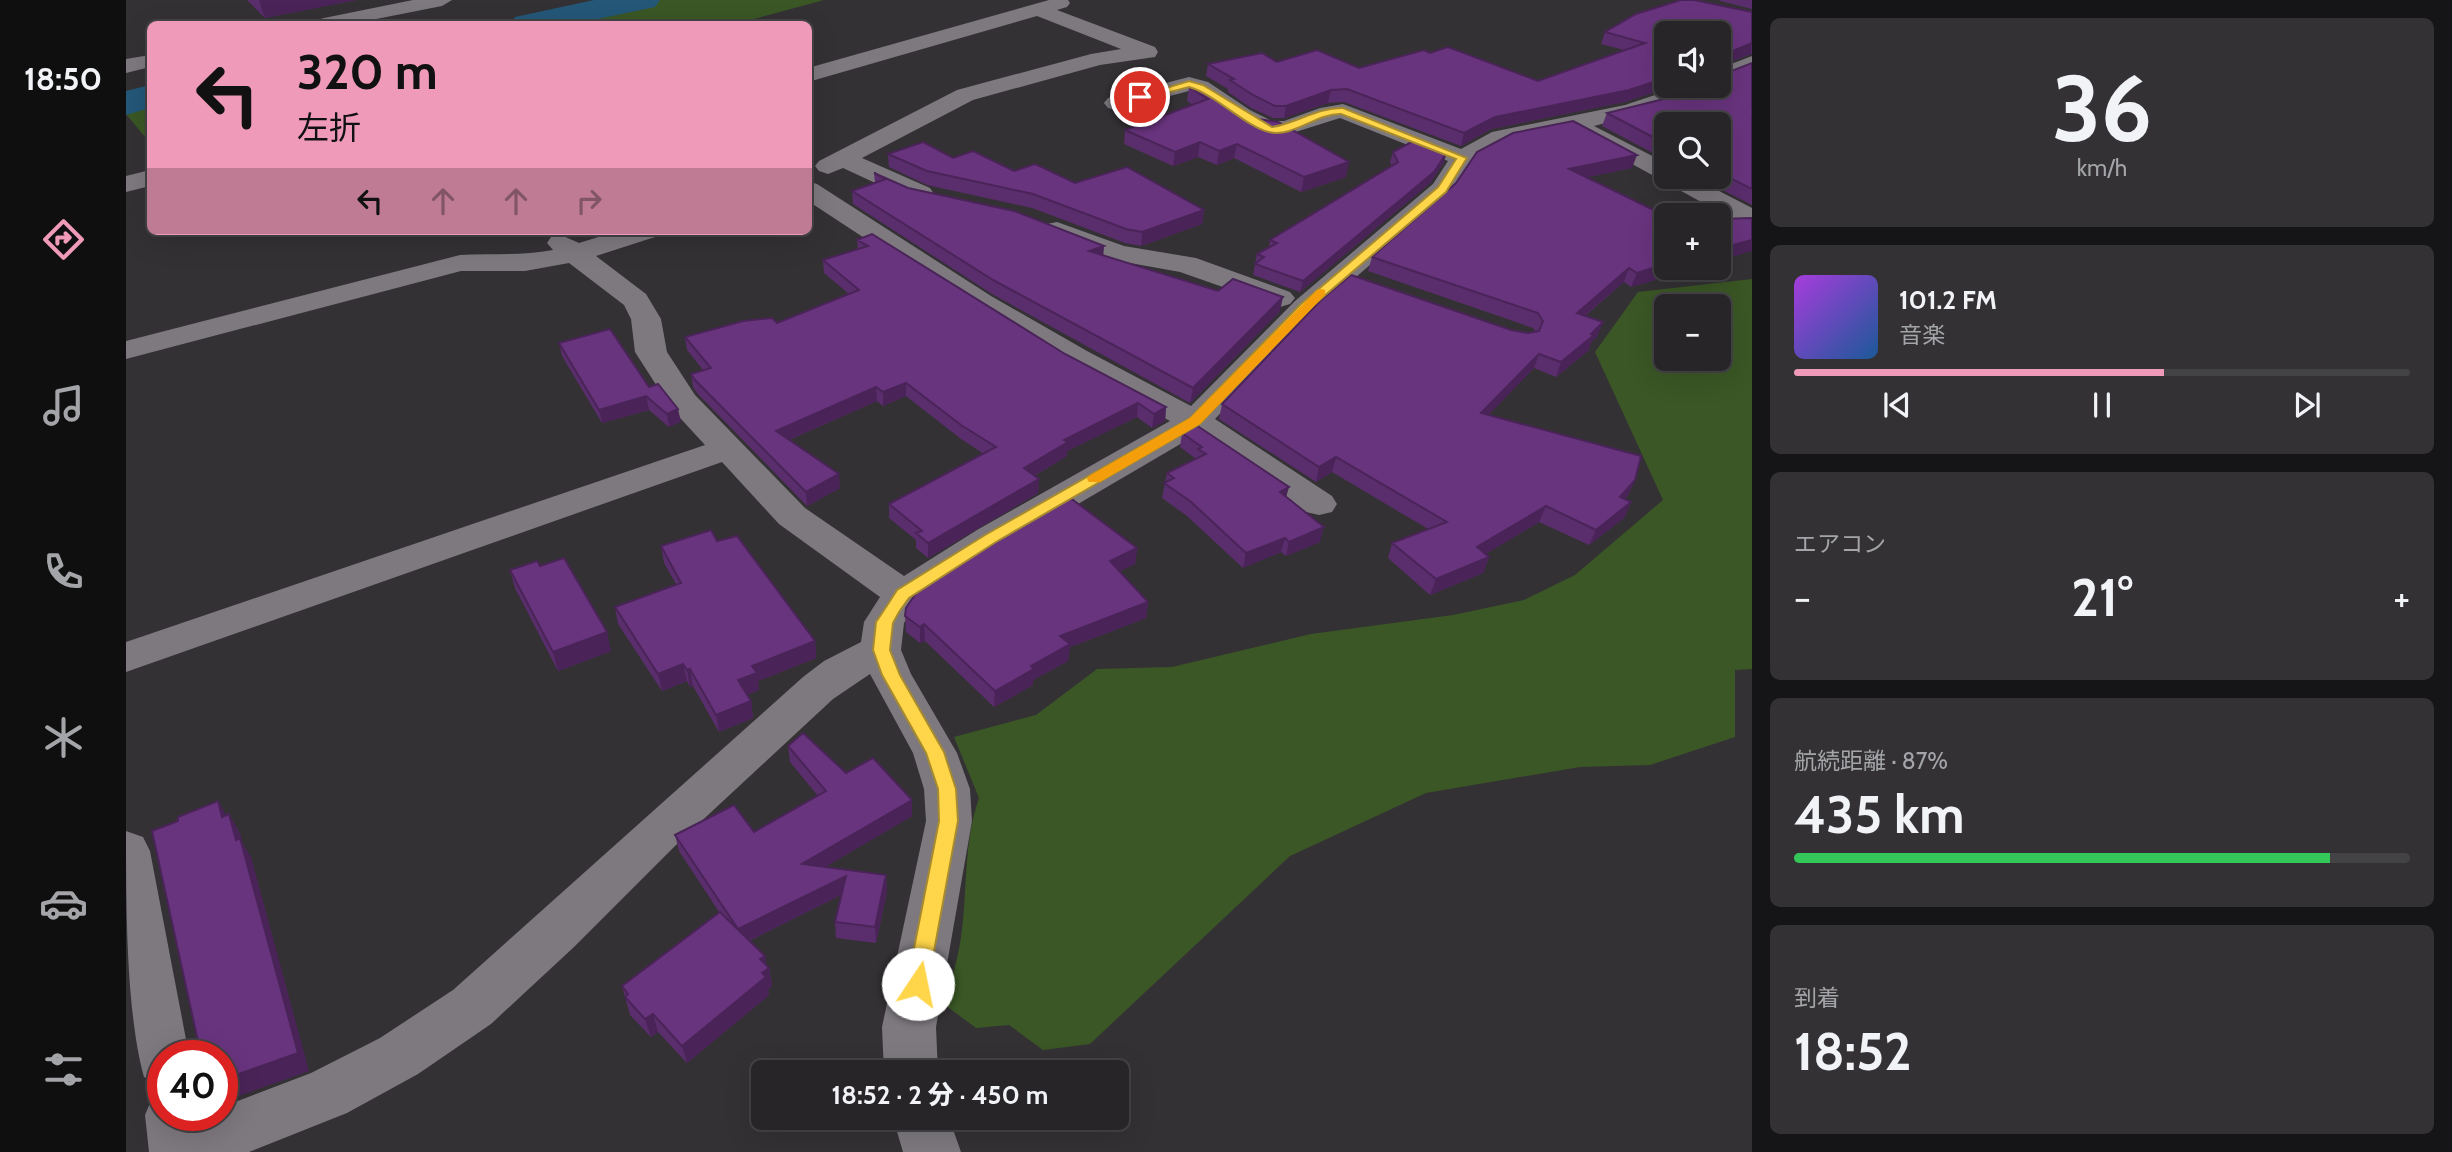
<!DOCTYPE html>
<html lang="ja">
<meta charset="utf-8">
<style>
:root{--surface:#272528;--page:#333134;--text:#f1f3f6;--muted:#a4a5a8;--line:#434245;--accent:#ef9ab8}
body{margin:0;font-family:Cabin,"Noto Sans JP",sans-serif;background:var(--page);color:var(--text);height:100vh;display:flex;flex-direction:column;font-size:26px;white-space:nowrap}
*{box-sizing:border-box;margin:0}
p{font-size:23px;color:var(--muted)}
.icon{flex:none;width:38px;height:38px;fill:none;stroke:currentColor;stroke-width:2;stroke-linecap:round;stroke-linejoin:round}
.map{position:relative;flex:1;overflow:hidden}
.drawer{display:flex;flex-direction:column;gap:18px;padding:18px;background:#151416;width:700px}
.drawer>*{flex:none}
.hud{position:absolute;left:21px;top:21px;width:665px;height:214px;border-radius:10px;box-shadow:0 7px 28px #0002,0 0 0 2px var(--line);background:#ef9ab8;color:#111;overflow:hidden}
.controls{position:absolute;left:1528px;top:21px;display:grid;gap:14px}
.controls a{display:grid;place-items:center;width:77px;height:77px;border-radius:10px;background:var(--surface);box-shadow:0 7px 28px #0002,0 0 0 2px var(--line);font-size:35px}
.speed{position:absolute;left:21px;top:1040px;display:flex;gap:14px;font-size:35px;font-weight:700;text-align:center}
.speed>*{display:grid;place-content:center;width:91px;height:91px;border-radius:50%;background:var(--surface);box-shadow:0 7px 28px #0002,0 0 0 2px var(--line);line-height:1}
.speed .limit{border:10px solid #d22;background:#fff;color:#111}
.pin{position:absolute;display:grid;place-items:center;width:60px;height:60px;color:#fff;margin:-30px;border:4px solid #fff;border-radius:50%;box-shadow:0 2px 7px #0007}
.me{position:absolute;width:77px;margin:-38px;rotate:11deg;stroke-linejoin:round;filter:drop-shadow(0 0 5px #0008)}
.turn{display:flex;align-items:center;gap:24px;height:147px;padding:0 35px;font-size:32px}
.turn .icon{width:91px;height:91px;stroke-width:2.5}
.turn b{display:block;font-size:49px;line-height:60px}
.lanes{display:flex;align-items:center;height:66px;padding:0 35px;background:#0003;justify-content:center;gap:35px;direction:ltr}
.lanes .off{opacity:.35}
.big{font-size:52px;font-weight:800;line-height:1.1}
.drawer .tile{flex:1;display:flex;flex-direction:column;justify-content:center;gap:10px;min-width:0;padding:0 24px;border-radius:10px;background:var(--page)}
.drawer .dial{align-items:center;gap:0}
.dial b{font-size:91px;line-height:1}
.song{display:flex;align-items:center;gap:21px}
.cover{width:84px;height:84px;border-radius:10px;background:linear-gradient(135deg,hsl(280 70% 55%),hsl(210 70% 35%))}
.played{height:7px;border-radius:4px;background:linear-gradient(90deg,var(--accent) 60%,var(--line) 60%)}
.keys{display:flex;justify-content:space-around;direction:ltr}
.heat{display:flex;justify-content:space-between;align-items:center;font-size:38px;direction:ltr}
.charge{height:10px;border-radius:5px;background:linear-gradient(90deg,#34c759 87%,var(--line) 0)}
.trip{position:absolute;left:625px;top:1060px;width:378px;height:70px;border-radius:10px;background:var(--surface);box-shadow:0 7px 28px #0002,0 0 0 2px var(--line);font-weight:800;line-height:70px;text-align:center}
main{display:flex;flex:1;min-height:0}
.tab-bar{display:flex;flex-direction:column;width:126px;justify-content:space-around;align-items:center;background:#100f10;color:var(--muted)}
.tab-bar .icon{width:49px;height:49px}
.tab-bar .active{color:var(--accent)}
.tab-bar b{font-size:32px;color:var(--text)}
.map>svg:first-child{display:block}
.green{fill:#3b5725;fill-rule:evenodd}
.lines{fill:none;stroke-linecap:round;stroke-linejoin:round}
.river{fill:#245778;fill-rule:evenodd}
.minor{fill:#7d797f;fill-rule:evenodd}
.wall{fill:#5a2d6c}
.shaded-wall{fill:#4a2458}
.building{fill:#69347e;stroke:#4a2458;stroke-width:2}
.route{fill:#ffd54a;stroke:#a68a30;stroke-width:2}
.slow{fill:#f59e0b}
</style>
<main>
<nav class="tab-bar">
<b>18:50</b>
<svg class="icon active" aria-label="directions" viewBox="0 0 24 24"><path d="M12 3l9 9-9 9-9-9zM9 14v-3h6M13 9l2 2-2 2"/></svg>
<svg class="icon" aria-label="music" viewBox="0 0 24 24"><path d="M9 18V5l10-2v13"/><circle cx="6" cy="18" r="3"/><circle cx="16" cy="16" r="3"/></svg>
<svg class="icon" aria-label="phone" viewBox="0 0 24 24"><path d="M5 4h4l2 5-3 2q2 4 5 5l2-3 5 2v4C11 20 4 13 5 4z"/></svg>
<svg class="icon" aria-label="climate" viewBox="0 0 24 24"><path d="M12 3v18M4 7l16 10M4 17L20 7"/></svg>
<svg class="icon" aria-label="car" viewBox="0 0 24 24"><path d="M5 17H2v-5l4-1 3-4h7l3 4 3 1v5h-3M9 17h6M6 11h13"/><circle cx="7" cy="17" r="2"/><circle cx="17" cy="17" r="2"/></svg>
<svg class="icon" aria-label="filters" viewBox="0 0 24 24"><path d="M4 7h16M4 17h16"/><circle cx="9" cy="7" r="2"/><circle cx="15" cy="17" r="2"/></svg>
</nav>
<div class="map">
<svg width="1626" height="1152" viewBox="0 0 1626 1152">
<rect width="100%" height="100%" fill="#343135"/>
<g class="green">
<polygon points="517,0 698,0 609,24 404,24"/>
<polygon points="24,98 24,143 0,114 0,103"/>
<path d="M1626,279V669L1609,670V737L1524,765L1454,767L1300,793L1164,856L964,1044L917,1050L883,1025L850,1028L819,1005C824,983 832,960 835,937C842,890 837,844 853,798L828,737L910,715L971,669L1046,667L1185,634L1327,615L1398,600L1449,575L1537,500L1469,352L1512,292ZM1540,306H1592V359H1540Z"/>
</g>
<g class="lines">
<g class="river">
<polygon points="468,0 534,0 529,7 448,24 384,24 389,17"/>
<polygon points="24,85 24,108 0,115 0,91"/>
</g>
<g class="minor">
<polygon points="287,0 326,0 316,6 225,24 188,24 191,20 198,18"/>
<polygon points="923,0 942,0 944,3 941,7 931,10 1029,47 1032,52 1029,57 974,65 847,100 736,158 804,188 808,194 804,200 795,202 786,200 717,168 702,174 693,171 689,166 693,161 831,90 965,54 995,49 911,16 682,82 682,68"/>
<polygon points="24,55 24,67 0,73 0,59"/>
<polygon points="1626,56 1626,71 1592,84 1592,69"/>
<path d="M1063,77L1082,82L1124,110L1146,121H1158L1194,108L1217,104L1335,149L1366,132L1499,105L1556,86H1586L1583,91L1537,108L1468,126L1540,163V177H1566L1626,208V227L1617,225L1457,137L1453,132L1456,128L1382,143L1345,163L1325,194L1189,313L1089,419L1206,496L1211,504L1206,512L1193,515L1180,512L1068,436L877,548L791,603L778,623L775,650L785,674L831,753L844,789L846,821L810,1027L812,1073H758L756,1027L800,821L798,789L787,753L744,674L707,699L553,842L448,947L365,1024L292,1074L221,1113L123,1152H23L19,1115L27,1096L37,1092V1115H96V1107L185,1073L254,1038L327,990L677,677L698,661L735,642L738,622L754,597L653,524L596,462L0,672V642L579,445L545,408L509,352L505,319L498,305L443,263L399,271H335L0,359V341L334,255C366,253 395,256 427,250L421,243L425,237L435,235L453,243L492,231H533L529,237L470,256L520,294L535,319L541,352L569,395L679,508L778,576L851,530L1044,421L939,365L845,308L682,201V181L691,184L865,296L961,351L1065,406L1169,301L1307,184L1322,161L1214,118L1160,135L1131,131L1107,120L1063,91L990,110L982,108L978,103L982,98Z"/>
<polygon points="24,170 24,186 0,192 0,176"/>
<polygon points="931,222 998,246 1070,258 1164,292 1169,298 1164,304 1154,307 1054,272 982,259 921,236 917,230 921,224"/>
<path d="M0,831L17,837L24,851L63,1055H37V1085L18,1077C0,1013 0,903 0,831Z"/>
<polygon points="767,1118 823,1118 835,1152 777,1152"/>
</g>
</g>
<g class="wall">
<polygon points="121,0 230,0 139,18"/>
<polygon points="1594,0 1626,0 1626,9 1594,1"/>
<polygon points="1626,12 1626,54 1625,54 1594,66 1594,72 1598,74 1626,63 1626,205 1571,177 1592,177 1592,124 1540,124 1540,160 1476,126 1481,113 1592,86 1592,33 1540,86 1548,86 1498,102 1365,129 1335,146 1218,102 1202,103 1158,118 1147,118 1125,108 1102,92 1102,89 1080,76 1082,64 1151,62 1233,68 1304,53 1412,81 1498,50 1475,44 1479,32"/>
<polygon points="1063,87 1108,108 1220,177 1175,192 1108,158 1091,165 1072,157 1047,166 998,144 999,130 1067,105 1061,101"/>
<polygon points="1267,152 1318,162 1305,182 1174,292 1127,275 1131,254 1143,247 1144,240 1266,166 1264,162"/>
<polygon points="762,154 827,158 1078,210 1076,224 1015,246 999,243 906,208 801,185 763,167"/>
<polygon points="1506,168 1461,177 1540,268 1570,268 1505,287 1498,282 1459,316 1471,337 1465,342 1463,350 1430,377 1408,368 1362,415 1509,480 1502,495 1499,499 1505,502 1498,518 1463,545 1413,522 1359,554 1363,557 1357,573 1304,595 1262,558 1266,543 1302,529 1206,472 1190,482 1093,419 1096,404 1385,330 1402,333 1410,332 1407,328 1242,271 1246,257 1330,183"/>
<polygon points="748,173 782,188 977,255 1154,311 1064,403 866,294 727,204 726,191 749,183"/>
<polygon points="731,240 939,354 1040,407 1039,421 1026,428 1011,417 941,451 941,456 908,476 913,479 912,493 802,558 790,548 790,540 763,518 763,504 858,454 835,439 780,396 757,406 751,401 663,440 714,488 681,506 571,393 567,387 565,374 577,370 561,350 559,337 651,323 723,294 698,273 697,260 732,249"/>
<polygon points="433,343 523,387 555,422 543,427 523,410 476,423 436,356"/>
<polygon points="1056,433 1160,497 1194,542 1160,556 1155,552 1117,568 1061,516 1036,498 1041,473 1070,459 1054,447"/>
<polygon points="591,541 689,641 690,658 632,681 633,690 621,695 625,701 627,718 593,732 567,686 564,687 561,681 536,691 492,624 489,607 550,584 538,563 535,546"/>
<polygon points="1011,548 1009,564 993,571 1022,602 1020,618 944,647 942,661 907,680 907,685 868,707 799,641 794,643 780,632 779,616"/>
<polygon points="414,566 485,651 432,671 389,588 384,570"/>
<polygon points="662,746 720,773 786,816 699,867 760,875 761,891 750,943 710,938 709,922 715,895 623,941 639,956 640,965 643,968 646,986 642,989 643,995 561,1063 532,1032 525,1037 504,1015 496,986 593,912 553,851 549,835 628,832 692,796 664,762"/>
</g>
<g class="shaded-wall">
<polygon points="133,0 230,0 139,18"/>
<polygon points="1626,43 1625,54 1592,66 1595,56"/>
<polygon points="1540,78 1540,86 1548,86 1498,102 1365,129 1335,146 1338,133 1369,117"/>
<polygon points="1205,90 1202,103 1158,118 1160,106"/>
<polygon points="1074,142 1072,157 1047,166 1049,152"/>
<polygon points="1111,144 1108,158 1091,165 1093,151"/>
<polygon points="1321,152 1318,162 1305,182 1174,292 1177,281"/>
<polygon points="1511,155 1506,168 1439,182 1443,169"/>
<polygon points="1223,162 1220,177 1175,192 1178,177"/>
<polygon points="1078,210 1076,224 1015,246 1016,232"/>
<polygon points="1626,240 1626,251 1592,261 1592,249"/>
<polygon points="978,246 977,260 963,251"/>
<polygon points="1540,264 1540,268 1570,268 1505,287 1511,273"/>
<polygon points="1503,268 1498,282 1445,327 1451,313"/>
<polygon points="1157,297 1154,311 1064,403 1067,388"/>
<polygon points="1477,322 1471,337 1465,342 1463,350 1430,377 1435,362"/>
<polygon points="1413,354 1408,368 1350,428 1355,413"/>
<polygon points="780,383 780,396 757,406 757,392"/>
<polygon points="750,387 751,401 651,445 650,431"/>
<polygon points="520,396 523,410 476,423 473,410"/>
<polygon points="1012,403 1011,417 941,451 941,456 897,482 898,468 938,440"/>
<polygon points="1040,407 1039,421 1026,428 1028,414"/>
<polygon points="552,409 555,422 543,427 541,414"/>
<polygon points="1210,457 1206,472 1190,482 1193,467"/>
<polygon points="713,474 714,488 681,506 680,492"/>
<polygon points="913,479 912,493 802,558 802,543"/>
<polygon points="1509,480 1502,495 1487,513 1494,497"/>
<polygon points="1163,487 1159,501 1154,492"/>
<polygon points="1505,502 1498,518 1463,545 1470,530"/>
<polygon points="1420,506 1413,522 1345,563 1351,547"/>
<polygon points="1198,527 1194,542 1160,556 1163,542"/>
<polygon points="1159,538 1155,552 1117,568 1120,553"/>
<polygon points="1011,548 1009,564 982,577 984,561"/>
<polygon points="1363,557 1357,573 1304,595 1310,579"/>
<polygon points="1022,602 1020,618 944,647 942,661 907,680 907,685 868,707 869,691 905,666 934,636"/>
<polygon points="798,624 799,641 794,643 794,627"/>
<polygon points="481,632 485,651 432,671 427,652"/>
<polygon points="689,641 690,658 632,681 633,690 615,697 612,680 626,666"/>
<polygon points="557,664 561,681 536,691 532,674"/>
<polygon points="564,669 567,686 564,687 561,670"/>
<polygon points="625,701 627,718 593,732 590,715"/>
<polygon points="786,800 786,816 677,880 676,864"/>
<polygon points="92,801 103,820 96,817"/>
<polygon points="103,814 114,833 117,844 125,857 183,1071 96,1102 96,1080 110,840"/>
<polygon points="760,875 761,891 750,943 749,927"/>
<polygon points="720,876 721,892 614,945 612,929"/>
<polygon points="639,956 641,969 643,968 646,986 642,989 643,995 561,1063 556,1046 634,959"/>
<polygon points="527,1014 532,1032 525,1037 519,1019"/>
</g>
<g class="building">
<polygon points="1555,0 1568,0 1626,12 1626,43 1595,56 1594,72 1598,74 1626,63 1626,189 1592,172 1592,124 1540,124 1540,144 1481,113 1542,98 1577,86 1592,86 1592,33 1540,33 1540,78 1503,90 1369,117 1338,133 1221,89 1205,90 1160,106 1149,106 1127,95 1104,80 1108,79 1082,64 1136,53 1151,62 1191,50 1233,68 1298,50 1304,53 1322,47 1412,81 1519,43 1479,32 1510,14"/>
<polygon points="1072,85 1108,108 1132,119 1152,122 1223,162 1178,177 1111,144 1093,151 1074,142 1049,152 999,130 1082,99 1063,87"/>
<polygon points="1447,121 1511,155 1443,169 1540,216 1540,264 1511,273 1503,268 1451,313 1477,322 1465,334 1468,335 1435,362 1413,354 1355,413 1515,456 1509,480 1494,497 1505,502 1470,530 1420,506 1351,547 1363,557 1310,579 1266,543 1321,522 1210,457 1193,467 1096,404 1194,301 1225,275 1385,330 1402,333 1413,331 1417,321 1412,313 1246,257 1330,183 1351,152 1387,133"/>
<polygon points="1289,140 1321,152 1308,172 1177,281 1129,264 1138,257 1131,254 1151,243 1144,240 1272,162 1267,152"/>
<polygon points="797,142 827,158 847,151 888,171 909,164 949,183 1001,167 1078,210 1016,232 1000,229 907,194 801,171 762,154"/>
<polygon points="748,173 782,188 888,211 978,246 963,251 1092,291 1107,279 1157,297 1067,388 867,280 726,191 760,179"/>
<polygon points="1626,218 1626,240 1592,249 1592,219"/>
<polygon points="746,234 939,354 1040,407 1028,414 1012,403 938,440 942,442 898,468 913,479 802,543 790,533 796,531 763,504 870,447 835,425 780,383 757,392 750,387 650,431 713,474 680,492 569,380 565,374 585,368 559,337 617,321 646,318 651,323 733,290 697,260 742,246 731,240"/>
<polygon points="484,329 523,387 532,384 552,409 541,414 520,396 473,410 433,343"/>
<polygon points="1070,425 1163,487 1154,492 1198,527 1163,542 1159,538 1120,553 1064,501 1038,483 1048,478 1041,473 1080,454 1072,449 1076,447 1056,433"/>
<polygon points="943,497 1011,548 984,561 1022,602 934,636 944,644 905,666 908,669 869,691 798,624 794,627 779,616 780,608 793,589"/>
<polygon points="585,530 591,541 611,536 689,641 626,666 631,673 612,680 625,701 590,715 564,669 561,670 557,664 532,674 489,607 555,583 535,546"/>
<polygon points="438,558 481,632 427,652 384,570 411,561 414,566"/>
<polygon points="677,733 720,773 747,758 786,800 676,864 760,875 749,927 709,922 720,876 612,929 549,835 608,805 628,832 700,791 662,746"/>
<polygon points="92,801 96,817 103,814 110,840 114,838 172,1053 96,1080 96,1055 75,1055 26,831 52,821 52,817"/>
<polygon points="594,912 639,956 634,959 643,968 636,973 640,977 556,1046 527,1014 519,1019 499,997 502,994 496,986"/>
</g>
<path class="route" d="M1063,81L1077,85L1146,127C1171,123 1192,107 1217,108L1341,158L1320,192L1183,309L1074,424L870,542L783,598L773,612L767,623L764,650L774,675L818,752L830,789L832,821L802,984L799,991L792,994L784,991L781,984L813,821L812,789L800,753L756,675L747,650L750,622L762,604L771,590L859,535L1064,418L1175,304L1312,187L1330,159L1215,114C1191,113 1167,138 1143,132C1120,127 1089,94 1063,87L1014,100L1010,97Z"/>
<polygon class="slow" points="1195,289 1199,290 1199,295 1074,424 974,482 963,482 961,479 963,476 1064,418 1191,290"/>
</svg>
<div class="controls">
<a><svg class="icon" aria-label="sound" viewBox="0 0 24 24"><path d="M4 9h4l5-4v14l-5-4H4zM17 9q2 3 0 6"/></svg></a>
<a><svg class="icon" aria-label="search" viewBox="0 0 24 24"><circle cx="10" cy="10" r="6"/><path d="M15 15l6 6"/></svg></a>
<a>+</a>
<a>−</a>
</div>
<div class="speed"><div class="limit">40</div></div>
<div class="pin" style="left:1014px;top:97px;background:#d93025"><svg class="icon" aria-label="arrive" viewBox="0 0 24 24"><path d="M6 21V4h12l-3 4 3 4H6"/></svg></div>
<svg class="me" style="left:792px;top:984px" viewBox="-20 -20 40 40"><circle r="19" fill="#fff"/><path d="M0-13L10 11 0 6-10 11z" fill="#ffd54a"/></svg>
<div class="trip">18:52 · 2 分 · 450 m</div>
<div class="hud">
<div class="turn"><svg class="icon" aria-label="left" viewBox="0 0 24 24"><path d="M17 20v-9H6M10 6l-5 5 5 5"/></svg><div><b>320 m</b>左折</div></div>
<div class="lanes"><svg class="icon" aria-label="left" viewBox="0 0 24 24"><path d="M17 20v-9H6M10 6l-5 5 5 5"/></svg><svg class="icon off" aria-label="ahead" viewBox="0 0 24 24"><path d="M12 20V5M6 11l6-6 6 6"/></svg><svg class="icon off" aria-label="ahead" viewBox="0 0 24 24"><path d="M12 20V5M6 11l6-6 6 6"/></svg><svg class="icon off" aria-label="right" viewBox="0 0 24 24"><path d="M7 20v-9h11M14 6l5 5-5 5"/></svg></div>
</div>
</div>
<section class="drawer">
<div class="tile dial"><b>36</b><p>km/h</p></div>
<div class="tile">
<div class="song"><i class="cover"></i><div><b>101.2 FM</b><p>音楽</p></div></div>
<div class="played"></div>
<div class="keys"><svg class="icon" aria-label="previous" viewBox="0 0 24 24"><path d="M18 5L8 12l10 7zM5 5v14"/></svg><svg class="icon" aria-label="pause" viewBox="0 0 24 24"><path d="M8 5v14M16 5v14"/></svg><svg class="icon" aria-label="next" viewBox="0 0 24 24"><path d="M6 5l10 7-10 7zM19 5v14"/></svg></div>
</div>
<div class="tile"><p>エアコン</p>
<div class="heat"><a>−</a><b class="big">21°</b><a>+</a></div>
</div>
<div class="tile"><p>航続距離 · 87%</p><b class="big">435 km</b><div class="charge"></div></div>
<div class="tile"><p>到着</p><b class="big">18:52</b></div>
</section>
</main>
